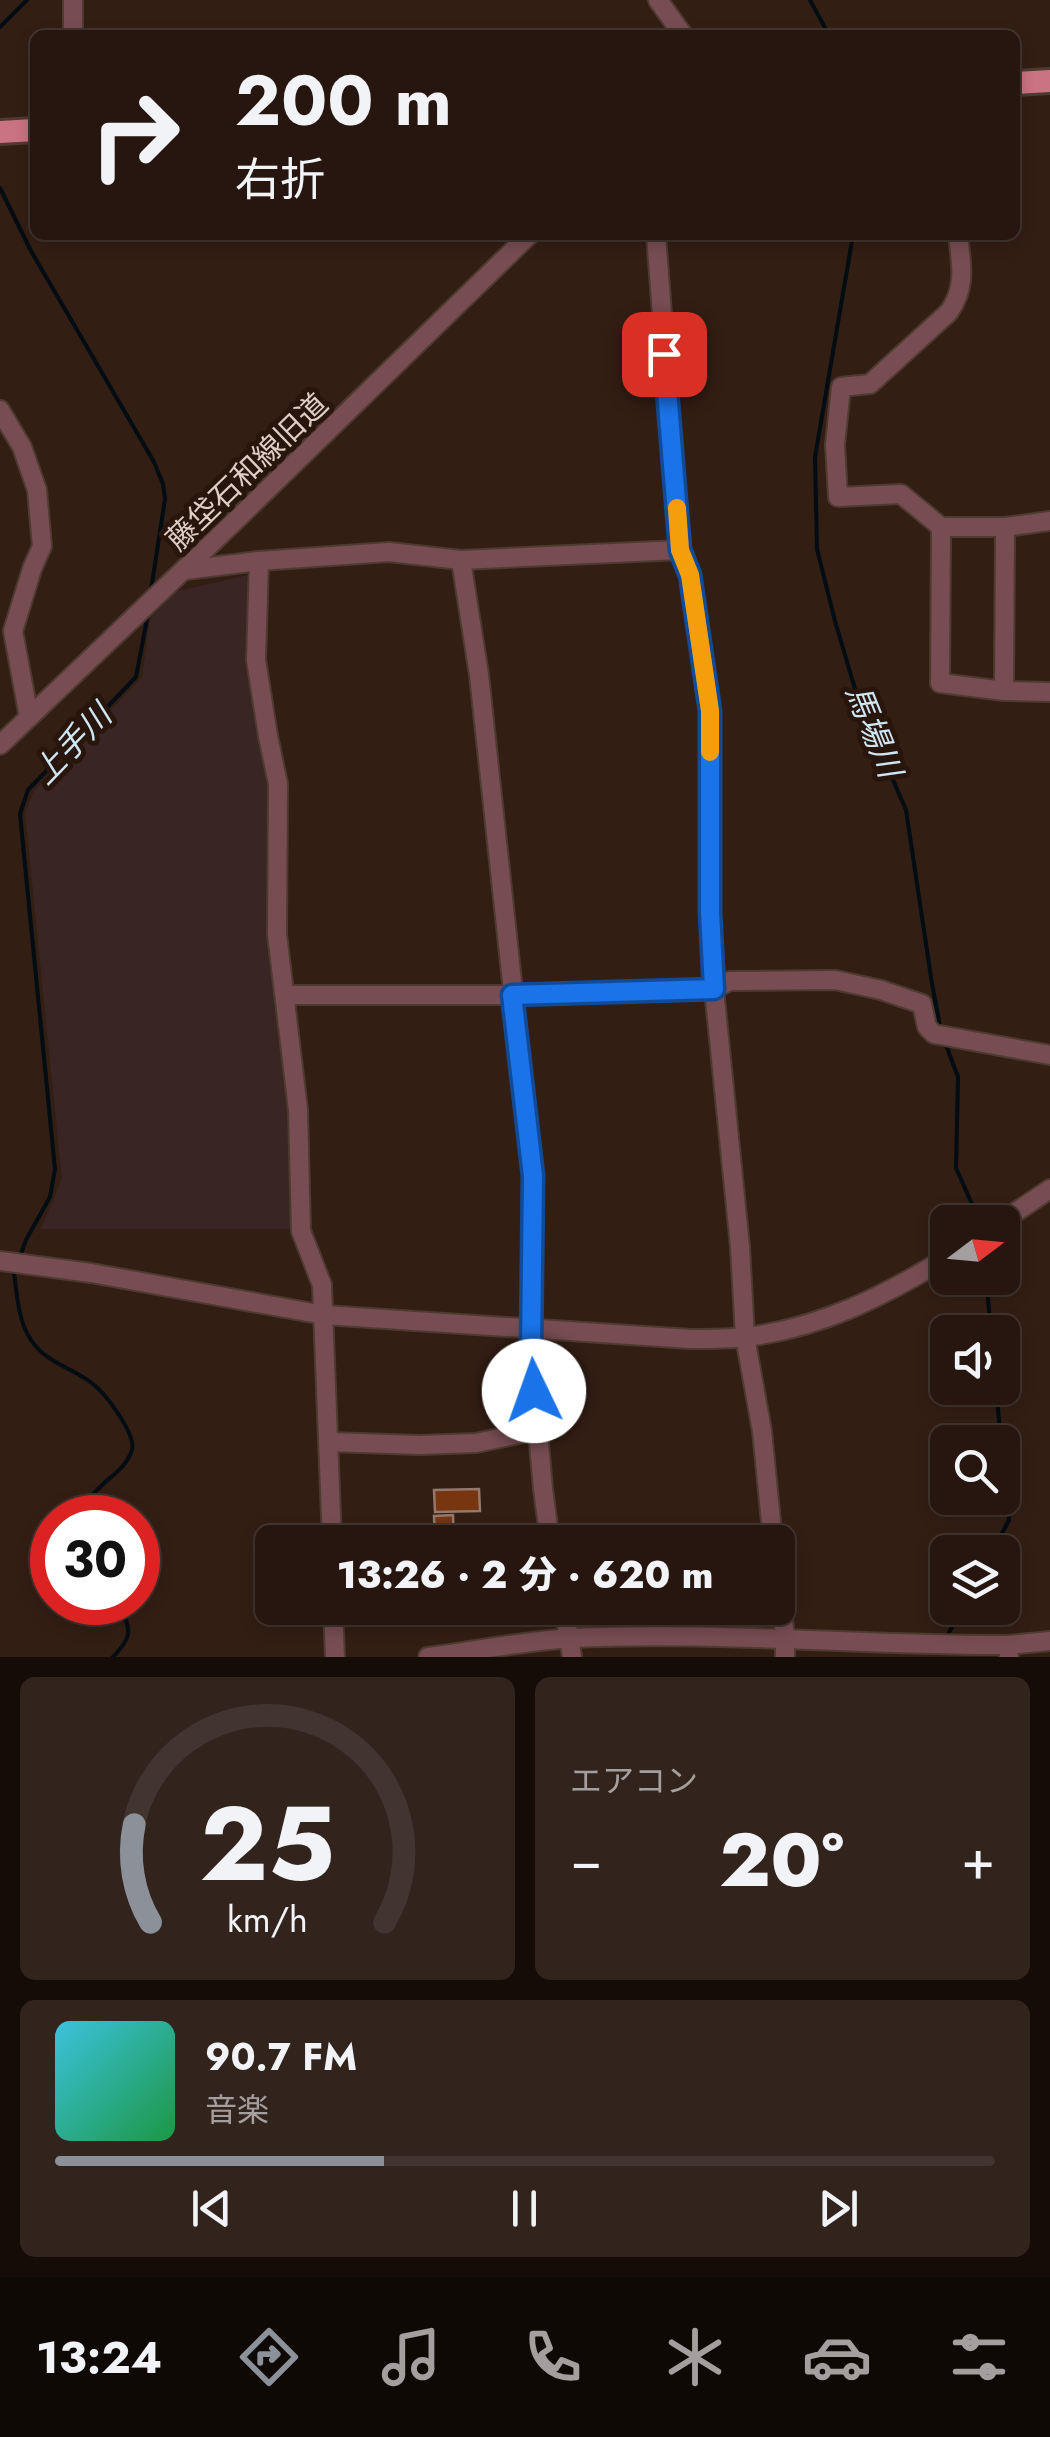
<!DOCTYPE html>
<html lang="ja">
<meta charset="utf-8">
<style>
:root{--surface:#26160f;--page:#32231d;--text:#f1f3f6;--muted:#a49f9e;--line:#42352f;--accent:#8c9099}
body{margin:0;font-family:Jost,"Noto Sans JP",sans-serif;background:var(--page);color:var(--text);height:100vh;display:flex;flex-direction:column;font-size:38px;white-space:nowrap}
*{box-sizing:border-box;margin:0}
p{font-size:32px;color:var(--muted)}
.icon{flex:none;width:55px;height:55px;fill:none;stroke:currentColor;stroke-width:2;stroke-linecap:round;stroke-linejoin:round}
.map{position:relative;height:1657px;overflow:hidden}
.details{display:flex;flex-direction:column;gap:20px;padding:20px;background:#150c08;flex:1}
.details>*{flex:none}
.top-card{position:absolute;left:30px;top:30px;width:990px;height:210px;border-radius:15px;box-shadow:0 5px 15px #0003,0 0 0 2px var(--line);background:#26160f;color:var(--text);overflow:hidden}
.needle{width:65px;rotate:74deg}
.buttons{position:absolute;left:930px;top:1205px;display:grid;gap:20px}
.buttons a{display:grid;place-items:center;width:90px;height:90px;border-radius:15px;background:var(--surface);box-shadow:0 5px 15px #0003,0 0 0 2px var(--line);font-size:50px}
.speed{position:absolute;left:30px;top:1495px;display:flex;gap:20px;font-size:50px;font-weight:700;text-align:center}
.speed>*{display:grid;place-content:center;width:130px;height:130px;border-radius:50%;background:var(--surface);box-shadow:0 5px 15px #0003,0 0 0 2px var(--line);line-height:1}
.speed .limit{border:15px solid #d22;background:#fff;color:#111}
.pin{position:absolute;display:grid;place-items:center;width:85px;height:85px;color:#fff;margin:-42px;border-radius:20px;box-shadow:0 5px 15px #0006}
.me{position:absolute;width:110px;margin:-55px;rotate:357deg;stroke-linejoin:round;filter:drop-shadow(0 0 8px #0008)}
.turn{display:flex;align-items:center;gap:35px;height:210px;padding:0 40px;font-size:45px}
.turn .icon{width:130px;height:130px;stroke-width:2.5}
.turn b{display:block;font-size:70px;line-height:85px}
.big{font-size:75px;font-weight:800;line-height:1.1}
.details .tile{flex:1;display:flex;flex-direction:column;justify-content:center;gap:15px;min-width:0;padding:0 35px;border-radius:15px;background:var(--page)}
.details .dial{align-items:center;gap:0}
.dial svg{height:260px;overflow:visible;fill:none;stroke:var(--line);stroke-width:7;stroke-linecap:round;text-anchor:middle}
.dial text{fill:var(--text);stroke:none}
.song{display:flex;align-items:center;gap:30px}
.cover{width:120px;height:120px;border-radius:15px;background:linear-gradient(135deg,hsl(190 70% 55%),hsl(140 70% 35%))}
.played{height:10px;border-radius:5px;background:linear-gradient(90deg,var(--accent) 35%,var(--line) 35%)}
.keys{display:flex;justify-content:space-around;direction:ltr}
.heat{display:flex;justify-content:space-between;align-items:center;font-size:55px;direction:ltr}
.details .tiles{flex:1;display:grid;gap:20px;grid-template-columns:1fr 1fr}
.tile:last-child{grid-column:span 2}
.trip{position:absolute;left:255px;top:1525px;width:540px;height:100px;border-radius:15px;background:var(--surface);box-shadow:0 5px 15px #0003,0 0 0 2px var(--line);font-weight:800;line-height:100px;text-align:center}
.tab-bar{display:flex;height:160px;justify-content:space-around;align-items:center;background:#0f0906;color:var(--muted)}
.tab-bar .icon{width:70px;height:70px}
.tab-bar .current{color:var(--accent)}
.tab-bar b{font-size:45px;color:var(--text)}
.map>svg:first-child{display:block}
.industrial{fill:#392524}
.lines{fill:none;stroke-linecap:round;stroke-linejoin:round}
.stream{stroke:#010c13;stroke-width:4}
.building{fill:#773510;stroke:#92786d;stroke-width:2.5}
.minor-casing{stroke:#4e3a31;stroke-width:22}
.major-casing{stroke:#4e3a31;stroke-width:28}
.minor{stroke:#774d53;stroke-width:18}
.major{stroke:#ca7382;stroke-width:22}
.route-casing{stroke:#114b97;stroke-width:25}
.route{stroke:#1a73e8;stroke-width:18}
.slow{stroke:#f59e0b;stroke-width:18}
.labels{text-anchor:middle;stroke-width:10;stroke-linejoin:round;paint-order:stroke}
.street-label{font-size:30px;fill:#ddcec8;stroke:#28150b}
.water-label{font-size:32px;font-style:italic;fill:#cfe7f5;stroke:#28150b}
</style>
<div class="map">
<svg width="1050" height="1657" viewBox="0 0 1050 1657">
<rect width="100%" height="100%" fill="#331e14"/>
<polygon class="industrial" points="248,575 252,668 272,787 293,1114 296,1229 41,1229 62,1179 25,813 34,791 142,677 150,619 174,592"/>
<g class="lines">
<g class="stream">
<polyline points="810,0 829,35"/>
<polyline points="0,27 27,0"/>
<polyline points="0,188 31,251 154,462 163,484 165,499 151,590"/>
<polyline points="853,235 815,457 817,549 835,621 858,699 906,810 932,984 941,1031"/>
<polyline points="946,1045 958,1077 956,1168 980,1222"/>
<polyline points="19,1259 26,1240 50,1197 55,1169 20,814 28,790 136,677 148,614"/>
<path d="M16,1268L14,1273C17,1294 18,1321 31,1340C46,1363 73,1368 93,1384C105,1393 136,1434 132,1449C127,1470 104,1479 92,1496C89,1501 87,1511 85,1518"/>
<polyline points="986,1278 991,1332"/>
<polyline points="996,1388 1001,1442"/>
<polyline points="992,1552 1009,1520 1002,1453"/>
<polyline points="945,1640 962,1608"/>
<path d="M113,1657C135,1634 130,1630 118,1602"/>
</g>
</g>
<g class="building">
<polygon points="479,1489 480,1511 435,1512 434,1490"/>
<polygon points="453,1515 454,1541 435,1541 434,1516"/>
</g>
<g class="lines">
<defs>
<g id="minor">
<polyline points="658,0 683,35"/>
<polyline points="73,35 73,0"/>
<polyline points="656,235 680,550 690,575 710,711 710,912 714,989 740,1247 745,1337 762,1431 773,1542"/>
<path d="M958,235C961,264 967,286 949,312L870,384L841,387L835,445L838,497L901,494L941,527H1005L1050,521"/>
<polyline points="0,410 22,447 37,490 42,546 32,569 13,631 29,717"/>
<polyline points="941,527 940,683 1004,691 1050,692"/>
<polyline points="461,560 479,675 533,1177 531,1352 543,1489 550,1542"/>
<polyline points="259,561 256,660 268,736 278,784 277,934 298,1110 301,1231 322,1285 332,1542"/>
<polyline points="185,570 259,561 389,552 461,560 680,550"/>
<polyline points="1004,691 1005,527"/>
<polyline points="0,745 237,519 529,235"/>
<polyline points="286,995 512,995 714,989 730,981 835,980 881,990 922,1004 927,1027 934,1034 1050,1055"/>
<polyline points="1001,1222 1050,1189"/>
<path d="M0,1261L91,1273L324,1315L691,1339C709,1339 728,1339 746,1337C821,1328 884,1296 948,1257"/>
<polyline points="329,1442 420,1445 476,1443 538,1430"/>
<polyline points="778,1580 785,1637 785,1657"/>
<polyline points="333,1608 335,1657"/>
<polyline points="564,1608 572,1657"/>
<path d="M428,1657C475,1651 524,1641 572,1638C717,1631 863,1646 1008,1645"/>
<polyline points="1009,1657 1008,1645 1050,1641"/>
</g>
<g id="major">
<polyline points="1015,83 1050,81"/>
<polyline points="0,132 35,130"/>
</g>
</defs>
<use href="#minor" class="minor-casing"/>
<use href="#major" class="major-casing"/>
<use href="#minor" class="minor"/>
<use href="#major" class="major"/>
</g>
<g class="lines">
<defs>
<polyline id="route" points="534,1391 531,1352 533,1176 512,995 714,989 710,912 710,711 690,575 680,550 664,354"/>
</defs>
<use href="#route" class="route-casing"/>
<use href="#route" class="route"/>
<polyline class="slow" points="677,508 680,550 690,575 710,711 710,752"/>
</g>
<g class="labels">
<g class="street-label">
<text transform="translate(247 472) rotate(-44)" y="10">藤垈石和線旧道</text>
</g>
<g class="water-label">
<text transform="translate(874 731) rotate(68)" y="11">馬場川</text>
<text transform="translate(72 744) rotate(-46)" y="11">上手川</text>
</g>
</g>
</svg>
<div class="buttons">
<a><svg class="needle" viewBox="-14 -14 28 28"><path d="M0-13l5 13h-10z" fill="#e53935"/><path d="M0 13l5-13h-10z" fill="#a49f9e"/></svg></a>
<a><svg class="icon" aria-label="sound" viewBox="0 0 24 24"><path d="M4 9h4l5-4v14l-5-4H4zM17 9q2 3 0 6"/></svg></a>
<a><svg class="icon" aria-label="search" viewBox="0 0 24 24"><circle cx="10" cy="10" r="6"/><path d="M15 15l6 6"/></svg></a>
<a><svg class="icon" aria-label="layers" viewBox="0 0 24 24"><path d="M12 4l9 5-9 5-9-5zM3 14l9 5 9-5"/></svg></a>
</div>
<div class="speed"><div class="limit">30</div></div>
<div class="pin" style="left:664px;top:354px;background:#d93025"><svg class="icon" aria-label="arrive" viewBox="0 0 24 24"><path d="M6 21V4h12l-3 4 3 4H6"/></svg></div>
<svg class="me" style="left:534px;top:1391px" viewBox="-20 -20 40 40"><circle r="19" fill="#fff"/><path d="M0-13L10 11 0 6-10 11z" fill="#1a73e8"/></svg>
<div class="trip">13:26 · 2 分 · 620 m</div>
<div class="top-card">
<div class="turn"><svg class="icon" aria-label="right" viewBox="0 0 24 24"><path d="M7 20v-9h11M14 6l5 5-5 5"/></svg><div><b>200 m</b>右折</div></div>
</div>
</div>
<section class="details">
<div class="tiles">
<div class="tile dial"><svg viewBox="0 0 100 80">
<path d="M14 69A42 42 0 1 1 86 69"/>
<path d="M14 69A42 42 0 0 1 9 39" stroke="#8c9099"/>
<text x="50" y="56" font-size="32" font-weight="700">25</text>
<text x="50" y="72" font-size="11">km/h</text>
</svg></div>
<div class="tile"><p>エアコン</p>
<div class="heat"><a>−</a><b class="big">20°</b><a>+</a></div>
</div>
<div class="tile">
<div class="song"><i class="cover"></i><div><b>90.7 FM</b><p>音楽</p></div></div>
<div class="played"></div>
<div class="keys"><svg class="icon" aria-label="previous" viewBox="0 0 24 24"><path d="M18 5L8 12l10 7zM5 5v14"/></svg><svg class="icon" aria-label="pause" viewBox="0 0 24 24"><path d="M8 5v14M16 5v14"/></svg><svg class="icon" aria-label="next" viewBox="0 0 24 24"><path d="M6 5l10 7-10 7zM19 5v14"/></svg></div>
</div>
</div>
</section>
<nav class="tab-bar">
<b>13:24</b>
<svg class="icon current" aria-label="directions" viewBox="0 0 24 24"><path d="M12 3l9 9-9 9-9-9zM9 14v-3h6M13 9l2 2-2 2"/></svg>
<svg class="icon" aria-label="music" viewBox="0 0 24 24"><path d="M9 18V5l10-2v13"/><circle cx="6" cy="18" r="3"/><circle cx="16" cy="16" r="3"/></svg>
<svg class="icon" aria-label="phone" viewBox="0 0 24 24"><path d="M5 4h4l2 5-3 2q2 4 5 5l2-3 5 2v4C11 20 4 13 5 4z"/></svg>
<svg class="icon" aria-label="climate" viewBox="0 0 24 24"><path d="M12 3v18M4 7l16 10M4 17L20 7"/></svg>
<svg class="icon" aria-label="car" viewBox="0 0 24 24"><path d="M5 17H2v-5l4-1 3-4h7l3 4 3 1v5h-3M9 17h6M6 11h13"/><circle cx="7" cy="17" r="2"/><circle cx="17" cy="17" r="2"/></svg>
<svg class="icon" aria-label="filters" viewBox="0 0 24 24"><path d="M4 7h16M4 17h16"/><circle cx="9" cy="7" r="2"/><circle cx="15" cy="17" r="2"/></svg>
</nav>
